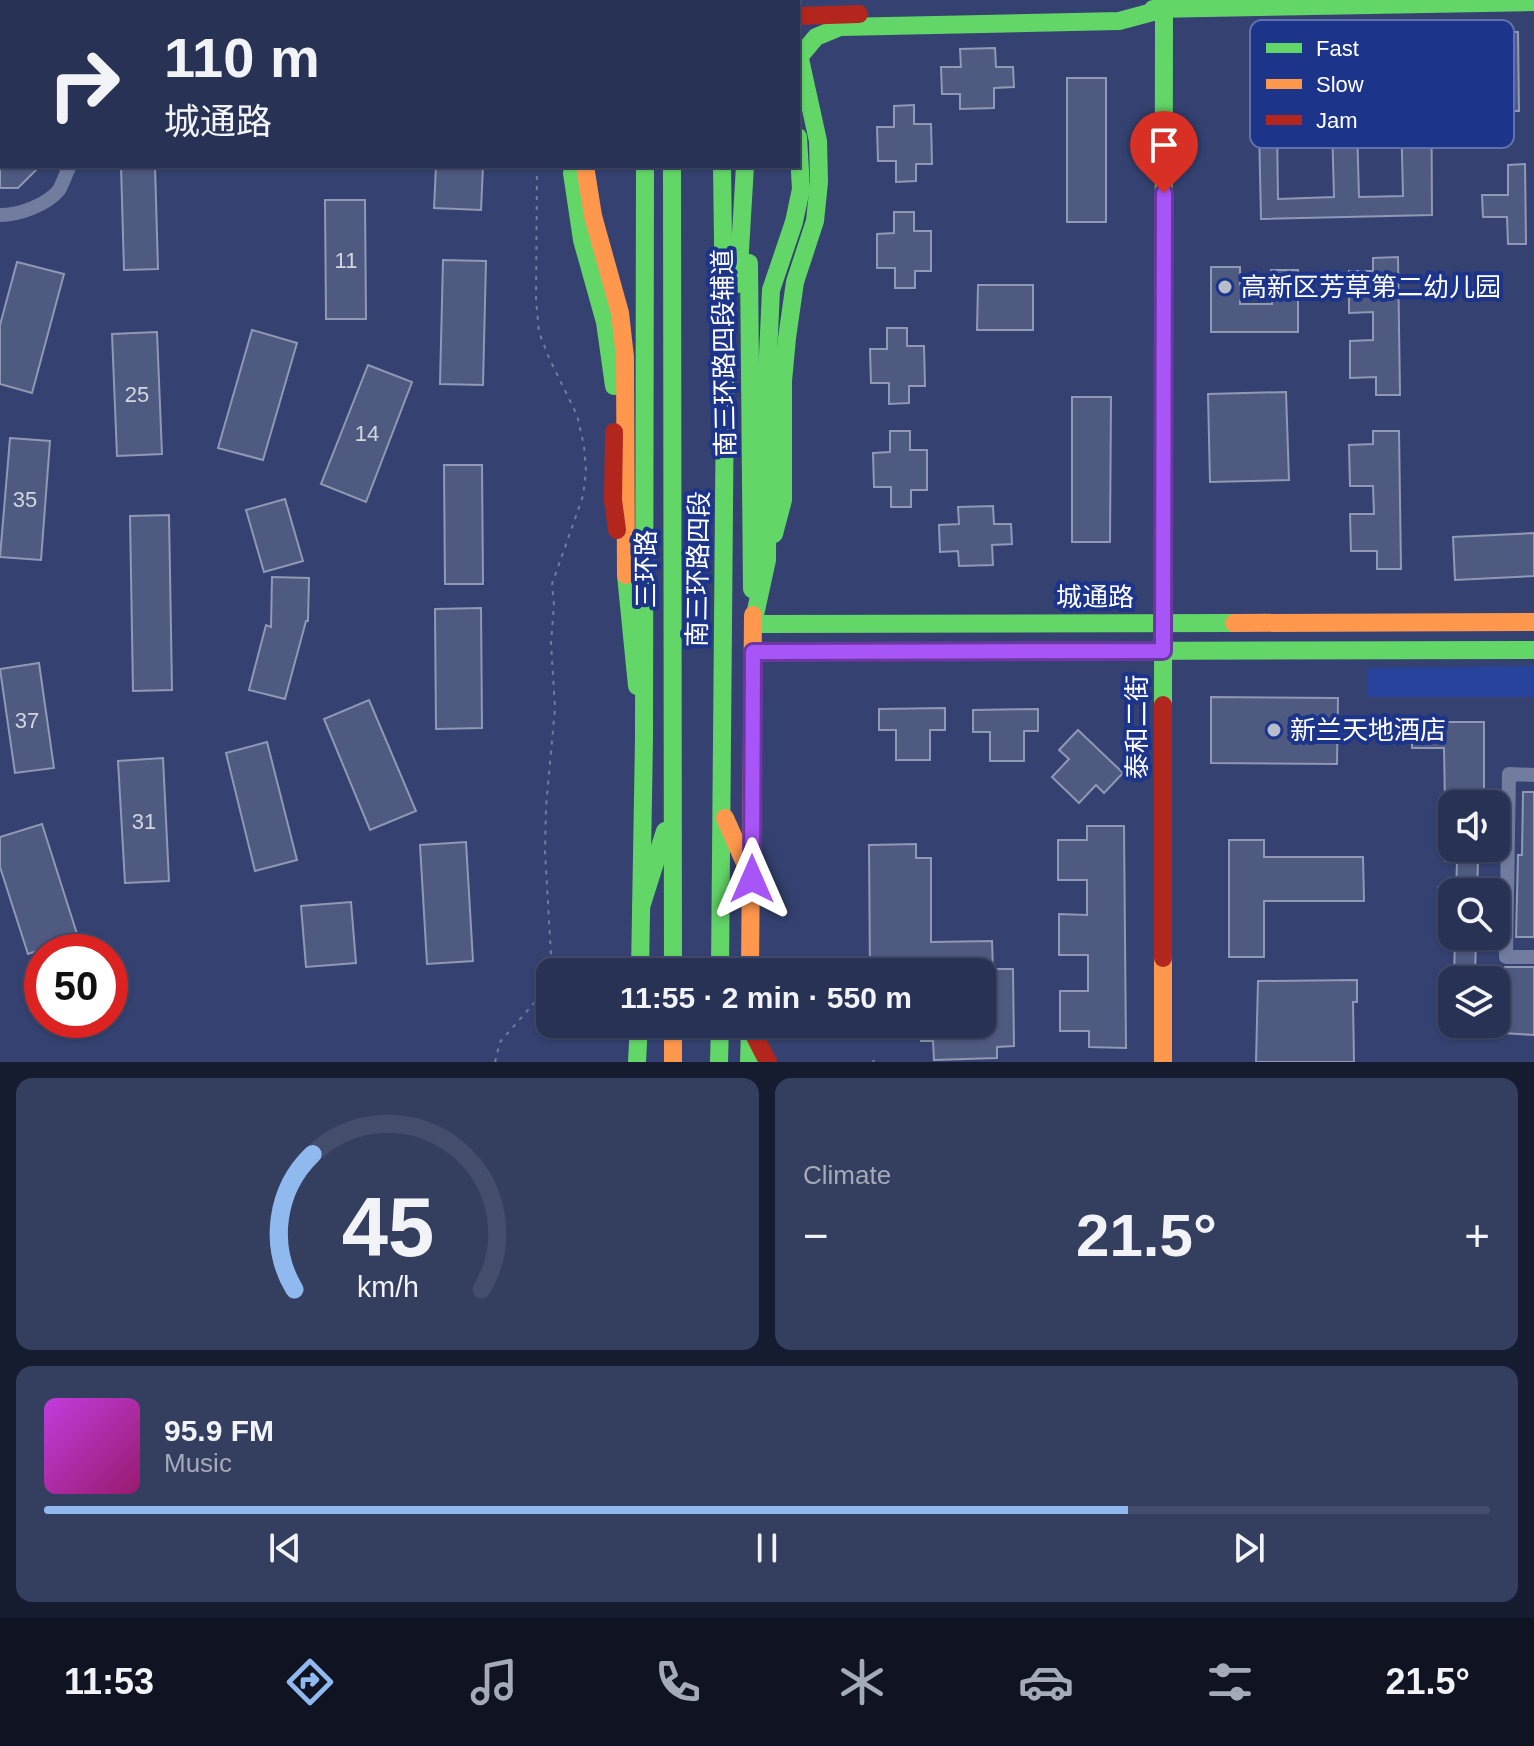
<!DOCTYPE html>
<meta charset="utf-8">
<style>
:root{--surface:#283255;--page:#343e5f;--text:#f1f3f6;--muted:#a5aab9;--line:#444d6c;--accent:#90b9f0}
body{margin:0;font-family:Helvetica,"Noto Sans SC",sans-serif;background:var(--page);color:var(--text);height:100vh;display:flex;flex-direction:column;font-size:30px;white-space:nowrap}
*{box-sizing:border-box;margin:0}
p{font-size:26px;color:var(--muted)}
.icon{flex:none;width:44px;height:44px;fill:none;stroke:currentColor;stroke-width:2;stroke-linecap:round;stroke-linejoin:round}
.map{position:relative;height:1062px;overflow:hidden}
.sheet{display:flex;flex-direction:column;gap:16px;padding:16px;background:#161c2f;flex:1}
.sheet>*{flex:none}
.banner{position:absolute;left:0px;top:0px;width:800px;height:168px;box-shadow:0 2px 6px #0004,0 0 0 2px var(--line);background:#283255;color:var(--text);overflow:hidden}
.fabs{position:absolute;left:1438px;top:790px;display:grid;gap:16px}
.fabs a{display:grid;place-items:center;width:72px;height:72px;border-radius:16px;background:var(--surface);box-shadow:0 2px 6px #0004,0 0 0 2px var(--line);font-size:40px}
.speed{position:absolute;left:24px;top:934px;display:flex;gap:16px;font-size:40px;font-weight:700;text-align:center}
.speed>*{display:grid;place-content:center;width:104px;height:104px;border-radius:50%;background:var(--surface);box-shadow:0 2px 6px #0004,0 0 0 2px var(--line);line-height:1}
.speed .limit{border:12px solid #d22;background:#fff;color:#111}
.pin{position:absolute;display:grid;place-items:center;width:68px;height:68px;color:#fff;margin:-82px -34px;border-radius:50% 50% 50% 0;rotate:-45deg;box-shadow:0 0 8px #0007}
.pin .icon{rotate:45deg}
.me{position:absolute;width:88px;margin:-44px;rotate:0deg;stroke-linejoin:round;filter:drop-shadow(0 0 6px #0008)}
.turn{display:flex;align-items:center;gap:28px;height:168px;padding:0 32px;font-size:36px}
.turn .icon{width:104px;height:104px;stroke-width:2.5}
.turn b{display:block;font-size:56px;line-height:68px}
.big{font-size:60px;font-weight:600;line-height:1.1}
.sheet .widget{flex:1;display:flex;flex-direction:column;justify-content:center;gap:12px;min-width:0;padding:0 28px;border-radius:16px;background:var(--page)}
.sheet .dial{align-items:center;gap:0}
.dial svg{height:208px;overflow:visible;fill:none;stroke:var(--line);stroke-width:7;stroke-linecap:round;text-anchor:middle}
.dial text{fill:var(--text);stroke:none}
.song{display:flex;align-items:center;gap:24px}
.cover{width:96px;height:96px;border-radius:12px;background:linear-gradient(135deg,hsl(290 70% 55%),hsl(320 70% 35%))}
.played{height:8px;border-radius:4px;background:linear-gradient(90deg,var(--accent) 75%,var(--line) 75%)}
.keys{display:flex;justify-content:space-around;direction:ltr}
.heat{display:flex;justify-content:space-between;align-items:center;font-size:44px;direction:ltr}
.sheet .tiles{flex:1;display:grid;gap:16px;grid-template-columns:1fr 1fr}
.widget:last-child{grid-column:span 2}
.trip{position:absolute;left:536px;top:958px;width:460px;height:80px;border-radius:16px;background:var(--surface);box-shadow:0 2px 6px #0004,0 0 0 2px var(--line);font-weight:600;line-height:80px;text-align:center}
.tab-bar{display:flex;height:128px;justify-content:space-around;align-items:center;background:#101422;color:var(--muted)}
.tab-bar .icon{width:56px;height:56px}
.tab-bar .on{color:var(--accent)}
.tab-bar b{font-size:36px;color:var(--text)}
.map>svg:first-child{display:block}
.green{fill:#28439b}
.building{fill:#4f5a80;stroke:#9098b4;stroke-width:2}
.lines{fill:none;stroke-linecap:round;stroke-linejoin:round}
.path{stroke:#717c9e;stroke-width:2;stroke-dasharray:4 6;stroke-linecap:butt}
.street{stroke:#717c9e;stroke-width:14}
.fast{stroke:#63d668;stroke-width:18}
.slow{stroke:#ff974d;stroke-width:18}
.jam{stroke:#b3261e;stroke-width:18}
.route-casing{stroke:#6d37a1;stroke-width:20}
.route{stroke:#a855f7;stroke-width:14}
.poi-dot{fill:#b8bdcd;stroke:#1c348a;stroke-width:3}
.labels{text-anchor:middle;stroke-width:8;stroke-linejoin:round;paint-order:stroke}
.number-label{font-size:22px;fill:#d3d6df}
.poi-label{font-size:26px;fill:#fff;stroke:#1c348a;text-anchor:start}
.street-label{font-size:26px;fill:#fff;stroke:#1c348a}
.key{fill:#1c348a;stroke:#6071ad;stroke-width:2}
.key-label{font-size:22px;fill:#fff}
</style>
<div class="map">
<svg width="1534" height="1062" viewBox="0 0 1534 1062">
<rect width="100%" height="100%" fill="#354271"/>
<polygon class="green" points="1534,666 1534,697 1368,697 1368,668"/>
<g class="building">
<polygon points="1501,32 1518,32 1519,111 1501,111 1500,84 1476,85 1476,63 1501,62"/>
<polygon points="1383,37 1431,38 1432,215 1261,219 1259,127 1277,127 1278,199 1334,197 1332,126 1357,125 1359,197 1403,196 1401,112 1383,112"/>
<polygon points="995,48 996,67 1013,67 1014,87 994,88 994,108 960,109 960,94 942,94 941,67 961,67 960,49"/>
<rect x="1067" y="78" width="39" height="144"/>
<polygon points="914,105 914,124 931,124 932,164 916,164 916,181 896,182 896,161 878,161 877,127 894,127 894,106"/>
<polygon points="1525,164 1526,244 1508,244 1507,217 1483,217 1482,195 1508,195 1508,165"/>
<polygon points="0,166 40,166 18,188 0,188"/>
<polygon points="121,166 155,166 158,269 124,270"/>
<polygon points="436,166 483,166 481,210 434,208"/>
<polygon points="325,200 365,200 366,319 326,319"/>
<polygon points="894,212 914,212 914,231 931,231 931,271 915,271 915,288 895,288 895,268 877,268 877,234 894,233"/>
<polygon points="1398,257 1400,395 1376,395 1376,377 1350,378 1350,341 1373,340 1373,312 1349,313 1349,271 1373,271 1373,258"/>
<polygon points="443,260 486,261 483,385 440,384"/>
<polygon points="17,262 64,274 32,393 0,384 0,325"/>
<polygon points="1211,267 1240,267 1240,304 1272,304 1271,270 1298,270 1298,332 1211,332"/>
<polygon points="978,285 1033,285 1033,330 977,330"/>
<polygon points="887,328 907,328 907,346 924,346 925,386 909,386 909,403 889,404 889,383 871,383 870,349 887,349"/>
<polygon points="252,330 297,343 263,460 218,448"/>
<polygon points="157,332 162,454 117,456 112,334"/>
<polygon points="368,365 412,382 366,502 321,484"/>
<polygon points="1286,392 1289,480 1210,482 1208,394"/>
<polygon points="1072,397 1111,397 1110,542 1072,542"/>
<polygon points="890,431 910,431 910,450 927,450 927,490 911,490 911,507 891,507 891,487 874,487 873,453 890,452"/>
<polygon points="1373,431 1399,431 1401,569 1377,569 1377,551 1351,551 1350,514 1374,514 1373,486 1350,486 1349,445 1373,444"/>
<polygon points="10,438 50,441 41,560 0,557"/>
<polygon points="444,465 482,465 483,584 445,584"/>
<polygon points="285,499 303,561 264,572 246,510"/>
<polygon points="993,506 994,524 1011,524 1012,544 992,545 993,565 959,566 958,551 940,552 939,525 959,524 958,507"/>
<polygon points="169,515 172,690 133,691 130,516"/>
<polygon points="1534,533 1534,576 1455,580 1453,537"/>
<polygon points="272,577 309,578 308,621 306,621 285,699 249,690 266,625 271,627"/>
<polygon points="481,608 482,728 436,729 435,609"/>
<polygon points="39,663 54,768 15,773 0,669"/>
<polygon points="1211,697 1338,698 1337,764 1211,763"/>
<polygon points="369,700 416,811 370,830 324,719"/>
<polygon points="945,708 945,730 930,730 930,760 896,760 896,730 879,730 879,709"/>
<polygon points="1038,709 1038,731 1024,731 1024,761 990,761 990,732 973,732 973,710"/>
<polygon points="1412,722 1484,722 1484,804 1445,804 1444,748 1412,748"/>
<polygon points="1078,730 1123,773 1104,793 1096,785 1079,803 1052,777 1069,759 1059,750"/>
<polygon points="267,742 297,860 255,871 226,753"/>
<polygon points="163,758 169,881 125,883 118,761"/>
<polygon points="1523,792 1534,792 1534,937 1516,937 1518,855 1522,855"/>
<polygon points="42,824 78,937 28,954 0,867 0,837"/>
<polygon points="1087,826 1124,826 1126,1048 1089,1047 1089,1031 1060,1031 1060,991 1088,991 1088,955 1059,955 1059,914 1087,915 1087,880 1058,880 1058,840 1087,840"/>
<polygon points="1229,840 1264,840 1264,857 1363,857 1364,901 1264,901 1264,957 1229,957"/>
<polygon points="466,842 473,961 427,964 420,845"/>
<polygon points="916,844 916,858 931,858 931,942 992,941 993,969 1013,969 1014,1046 997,1047 997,1058 934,1060 933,1041 921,1041 921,1024 982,1024 982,972 870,972 869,845"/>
<polygon points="1445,848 1484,848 1484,861 1478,861 1477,892 1456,892 1457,861 1445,861"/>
<rect x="1438" y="887" width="14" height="27"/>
<polygon points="351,902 356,963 306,967 301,906"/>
<polygon points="1455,936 1476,936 1475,980 1454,980"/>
<polygon points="1505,967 1534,967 1534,1035 1502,1033"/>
<polygon points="1357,980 1357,1002 1353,1002 1354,1062 1256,1062 1258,981"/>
</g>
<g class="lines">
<g class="path">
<polyline points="537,166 536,300 539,332 549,358 577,415 584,446 586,471 583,496 552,584 554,605 551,643 555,708 546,807 545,851 552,972"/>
<polyline points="495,1062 500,1042 548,987 550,981"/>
<polyline points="873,1062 874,1060"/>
</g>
<g class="street">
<polyline points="89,0 89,2"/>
<path d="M0,215C19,215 47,205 59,190C63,183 66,173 70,166"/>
<polyline points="1534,775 1509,774 1506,957 1534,957"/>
</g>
<g class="fast">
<polyline points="627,0 628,2"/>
<polyline points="790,0 790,2"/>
<polyline points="370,2 373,0"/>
<polyline points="762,2 763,0"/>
<polyline points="1153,9 1534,2"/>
<polyline points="0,13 2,13"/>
<polyline points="0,36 2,36"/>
<polyline points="800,56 816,37 840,27 1119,21 1164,9 1163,705"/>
<polyline points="798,137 801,189 794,222 771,290 768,355 767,560 753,624 1234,623"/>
<polyline points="672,166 673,972"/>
<polyline points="572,173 582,240 605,322 614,386"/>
<polyline points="749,263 752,589"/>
<polyline points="738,284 745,166"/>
<polyline points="774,534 783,500 783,381 787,338 795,282 815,221 819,182 818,141 798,50"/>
<polyline points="626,575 637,686"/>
<polyline points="1092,651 1534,650"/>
<polyline points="641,907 665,831"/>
<polyline points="640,972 644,739 645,166"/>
<polyline points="720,972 725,390 722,166"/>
<polyline points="637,1062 639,1024"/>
<polyline points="719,1062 720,1024"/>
<polyline points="749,1062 750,1029"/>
</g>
<g class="slow">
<polyline points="672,0 672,2"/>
<polyline points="719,0 719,2"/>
<polyline points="585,166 593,216 620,313 625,357 626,575"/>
<polyline points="1234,623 1534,622"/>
<polyline points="753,652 1092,651"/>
<polyline points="725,818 752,879"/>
<polyline points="750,972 753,615"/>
<polyline points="673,1024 673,1062"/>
<polyline points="1163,1062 1163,958"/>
</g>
<g class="jam">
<polyline points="598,2 705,0"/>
<polyline points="798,16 859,14"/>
<polyline points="614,432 613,500 617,530"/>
<polyline points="1163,958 1163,705"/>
<polyline points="750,1027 768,1062"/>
</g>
</g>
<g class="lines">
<defs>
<polyline id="route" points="752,879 753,652 1163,651 1164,193"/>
</defs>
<use href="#route" class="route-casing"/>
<use href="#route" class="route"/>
</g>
<g class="poi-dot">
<circle cx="1225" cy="287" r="8"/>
<circle cx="1274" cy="730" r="8"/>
</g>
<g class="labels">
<g class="number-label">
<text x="346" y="268">11</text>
<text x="137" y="402">25</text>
<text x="367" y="441">14</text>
<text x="25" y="507">35</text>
<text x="27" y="728">37</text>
<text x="144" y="829">31</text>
</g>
<g class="poi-label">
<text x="1241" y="296">高新区芳草第二幼儿园</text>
<text x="1290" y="739">新兰天地酒店</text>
</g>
<g class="street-label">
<text transform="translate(724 353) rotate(-91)" y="9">南三环路四段辅道</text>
<text transform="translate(646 569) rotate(-90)" y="9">三环路</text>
<text transform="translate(698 569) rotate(-89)" y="9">南三环路四段</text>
<text x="1095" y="606">城通路</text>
<text transform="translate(1137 727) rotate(-90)" y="9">泰和二街</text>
</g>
</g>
<rect x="1250" y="20" width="264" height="128" rx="12" class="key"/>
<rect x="1266" y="43" width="36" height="10" fill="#63d668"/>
<rect x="1266" y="79" width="36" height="10" fill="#ff974d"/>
<rect x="1266" y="115" width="36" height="10" fill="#b3261e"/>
<g class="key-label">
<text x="1316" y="56">Fast</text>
<text x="1316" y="92">Slow</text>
<text x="1316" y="128">Jam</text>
</g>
</svg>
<div class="fabs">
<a><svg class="icon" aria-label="sound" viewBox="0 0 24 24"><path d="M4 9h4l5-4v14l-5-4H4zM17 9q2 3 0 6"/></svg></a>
<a><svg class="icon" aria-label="search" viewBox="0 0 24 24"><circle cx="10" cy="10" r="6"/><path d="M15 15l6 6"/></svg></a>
<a><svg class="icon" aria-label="layers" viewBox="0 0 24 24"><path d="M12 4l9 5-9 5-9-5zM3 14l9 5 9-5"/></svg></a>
</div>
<div class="speed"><div class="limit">50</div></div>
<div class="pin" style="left:1164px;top:193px;background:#d93025"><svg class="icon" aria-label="arrive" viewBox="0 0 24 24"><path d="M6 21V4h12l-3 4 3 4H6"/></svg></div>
<svg class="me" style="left:752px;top:879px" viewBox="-20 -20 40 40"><path d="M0-17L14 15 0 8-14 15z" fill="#a855f7" stroke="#fff" stroke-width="4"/></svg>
<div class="trip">11:55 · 2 min · 550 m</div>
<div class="banner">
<div class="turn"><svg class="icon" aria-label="right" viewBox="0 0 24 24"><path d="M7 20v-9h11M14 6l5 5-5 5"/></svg><div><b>110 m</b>城通路</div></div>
</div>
</div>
<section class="sheet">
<div class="tiles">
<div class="widget dial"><svg viewBox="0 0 100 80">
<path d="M14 69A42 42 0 1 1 86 69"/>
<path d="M14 69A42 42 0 0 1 21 17" stroke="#90b9f0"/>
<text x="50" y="56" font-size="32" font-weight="700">45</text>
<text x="50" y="72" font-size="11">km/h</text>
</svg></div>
<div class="widget"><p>Climate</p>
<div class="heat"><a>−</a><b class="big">21.5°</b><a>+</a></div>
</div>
<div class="widget">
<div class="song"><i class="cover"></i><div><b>95.9 FM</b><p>Music</p></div></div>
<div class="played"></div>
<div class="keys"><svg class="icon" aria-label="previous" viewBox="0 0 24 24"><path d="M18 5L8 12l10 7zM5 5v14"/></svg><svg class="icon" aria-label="pause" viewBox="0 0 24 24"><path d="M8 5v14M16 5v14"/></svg><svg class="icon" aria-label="next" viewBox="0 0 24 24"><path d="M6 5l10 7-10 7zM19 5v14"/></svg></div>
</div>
</div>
</section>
<nav class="tab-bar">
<b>11:53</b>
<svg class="icon on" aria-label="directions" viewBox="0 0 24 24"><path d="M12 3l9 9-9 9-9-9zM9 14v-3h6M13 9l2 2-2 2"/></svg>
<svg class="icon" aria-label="music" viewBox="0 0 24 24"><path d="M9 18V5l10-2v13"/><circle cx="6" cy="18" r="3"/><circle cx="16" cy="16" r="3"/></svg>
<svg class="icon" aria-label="phone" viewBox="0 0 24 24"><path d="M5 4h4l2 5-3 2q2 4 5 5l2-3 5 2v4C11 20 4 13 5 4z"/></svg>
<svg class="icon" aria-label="climate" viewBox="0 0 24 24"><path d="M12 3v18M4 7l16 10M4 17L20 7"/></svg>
<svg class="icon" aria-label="car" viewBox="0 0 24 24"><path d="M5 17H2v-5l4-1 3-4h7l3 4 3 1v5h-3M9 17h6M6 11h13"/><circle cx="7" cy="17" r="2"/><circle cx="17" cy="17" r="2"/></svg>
<svg class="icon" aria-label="filters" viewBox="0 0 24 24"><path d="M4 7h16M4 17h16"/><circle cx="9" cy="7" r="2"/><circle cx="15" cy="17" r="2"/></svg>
<b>21.5°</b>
</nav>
